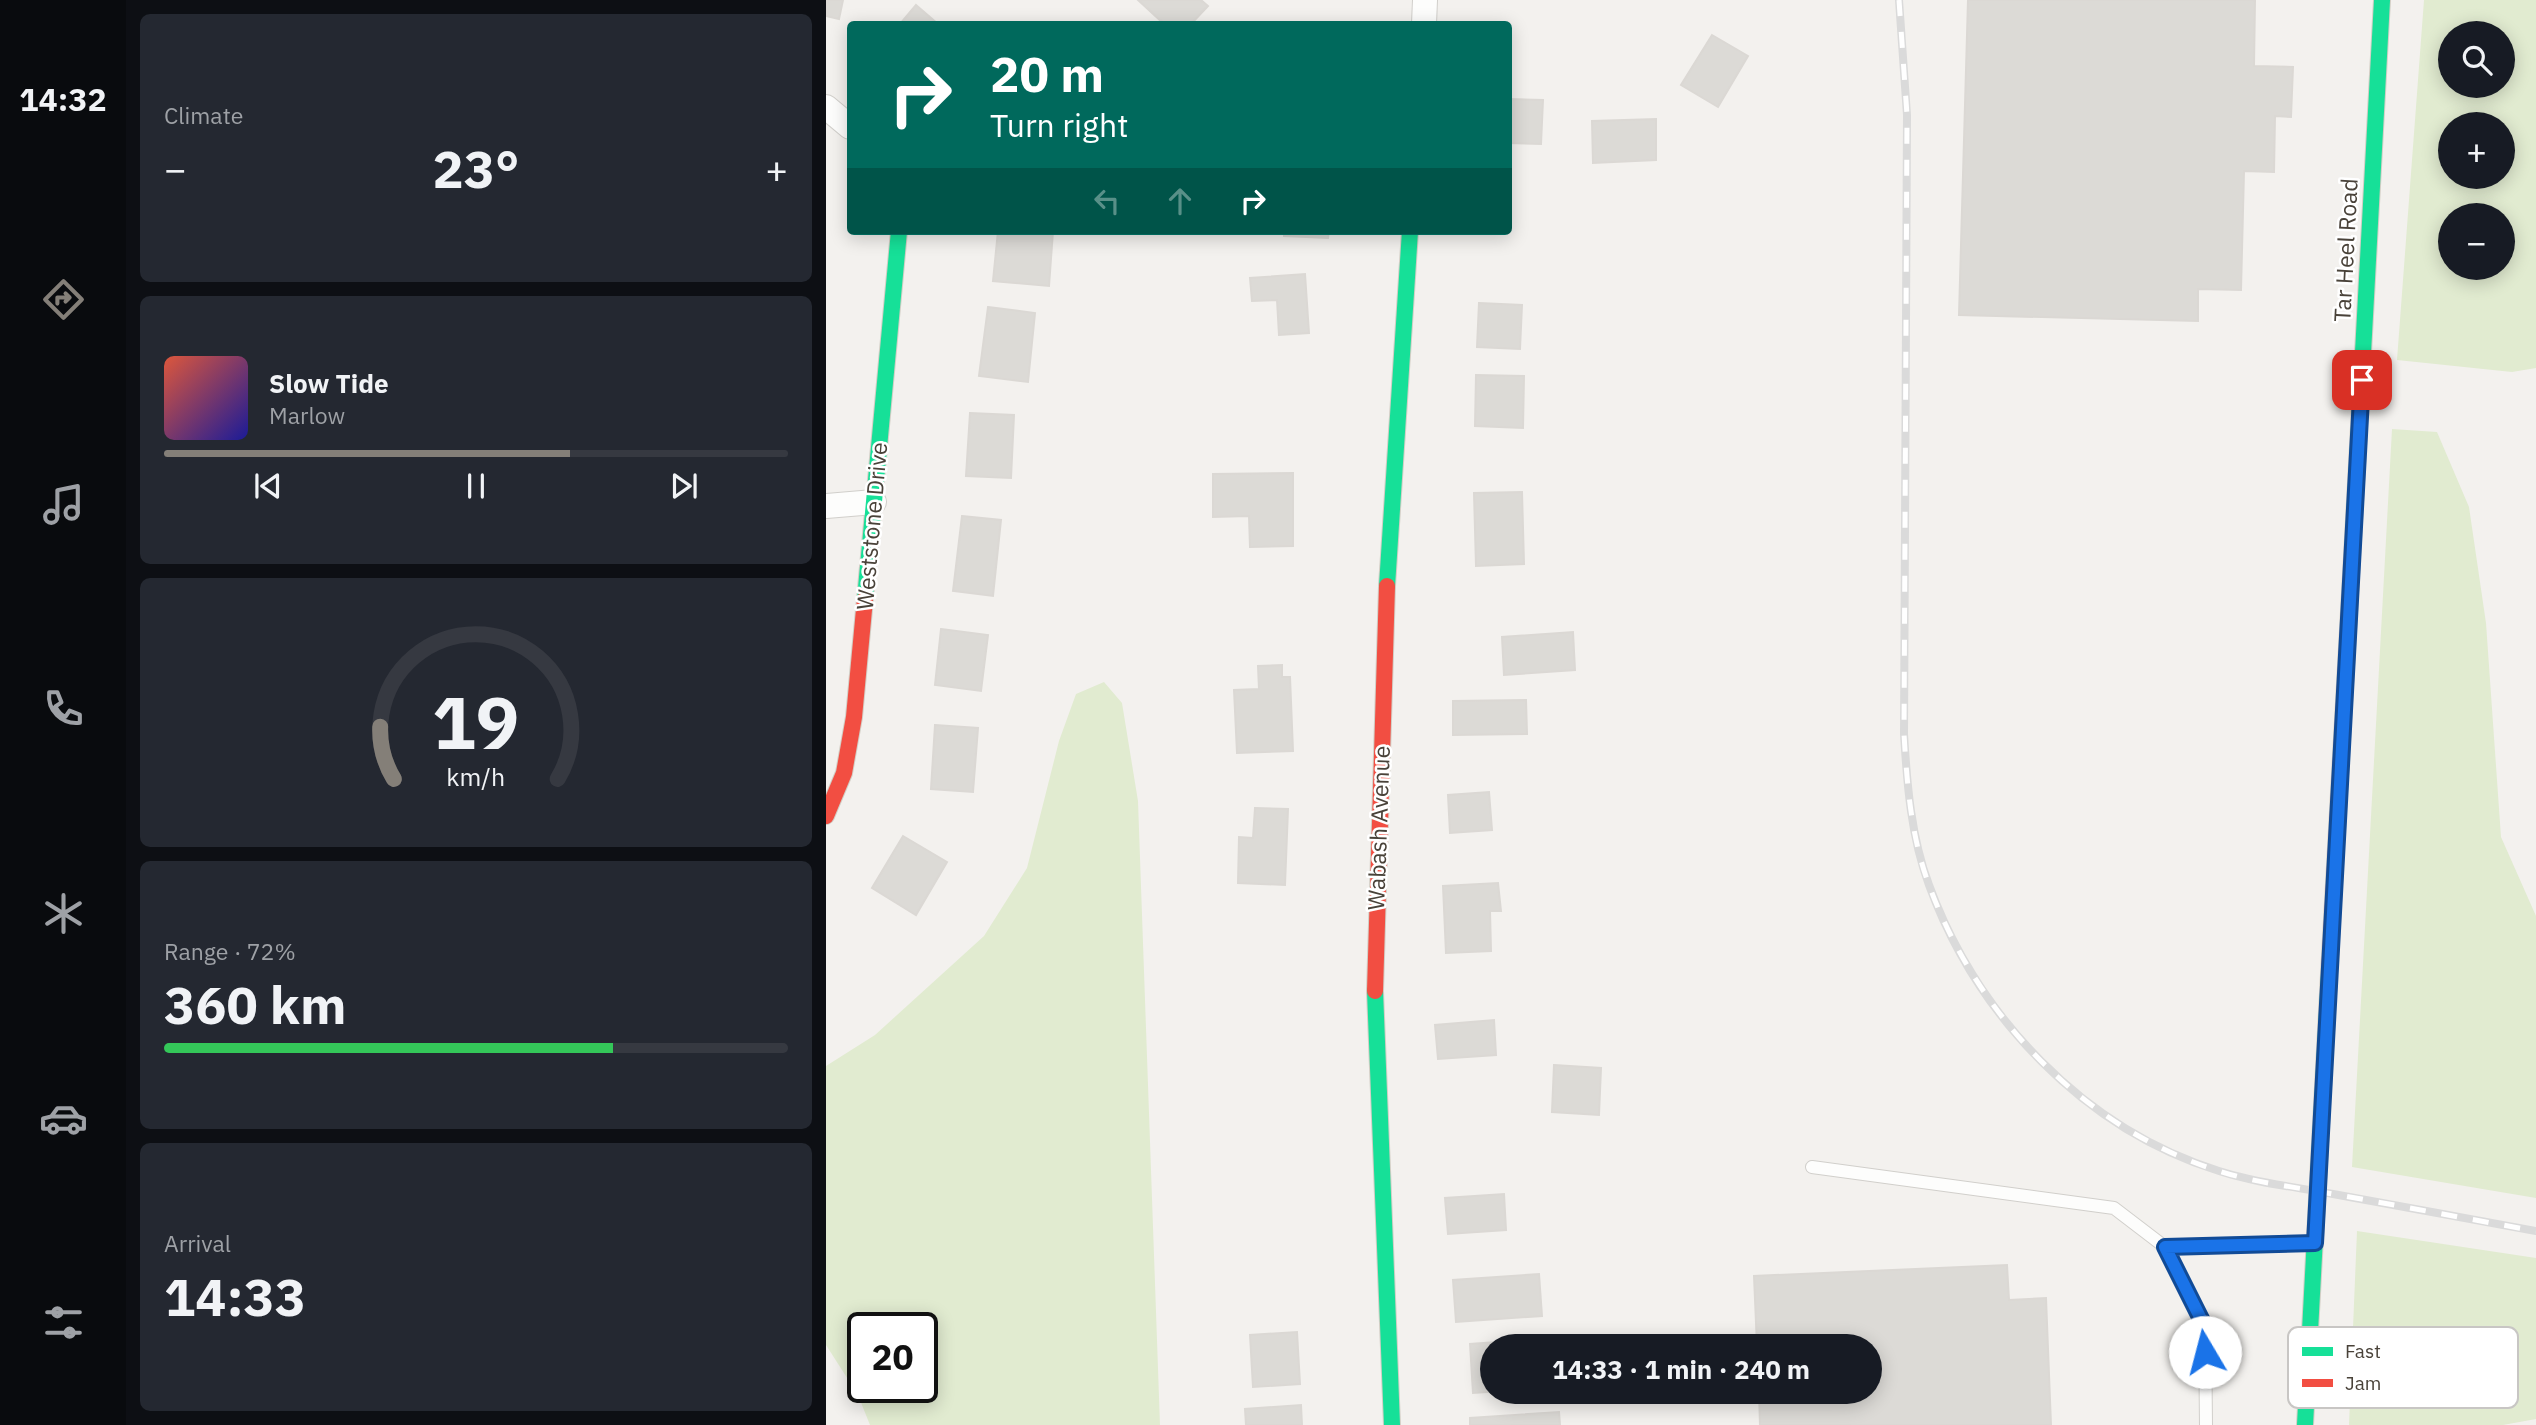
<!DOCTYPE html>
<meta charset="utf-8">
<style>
:root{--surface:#171b24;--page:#242831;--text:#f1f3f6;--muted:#9ea1a6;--line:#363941;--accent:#847f78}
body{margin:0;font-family:"IBM Plex Sans",sans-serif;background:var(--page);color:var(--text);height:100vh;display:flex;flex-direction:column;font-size:26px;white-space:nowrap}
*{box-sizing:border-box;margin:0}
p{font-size:23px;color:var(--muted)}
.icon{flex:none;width:38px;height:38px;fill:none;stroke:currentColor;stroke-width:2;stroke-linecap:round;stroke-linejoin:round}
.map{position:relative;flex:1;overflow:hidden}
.sheet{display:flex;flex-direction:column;gap:14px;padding:14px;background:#0d0f14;width:700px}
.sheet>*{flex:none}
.top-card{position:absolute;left:21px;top:21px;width:665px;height:214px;border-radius:7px;box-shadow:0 4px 18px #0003;background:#00695c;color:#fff;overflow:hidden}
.buttons{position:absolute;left:1612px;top:21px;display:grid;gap:14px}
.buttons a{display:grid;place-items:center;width:77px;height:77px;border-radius:50%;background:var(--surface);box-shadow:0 4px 18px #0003;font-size:35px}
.speed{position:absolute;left:21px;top:1312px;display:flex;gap:14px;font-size:35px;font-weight:700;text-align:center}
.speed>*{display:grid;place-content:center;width:91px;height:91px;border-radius:50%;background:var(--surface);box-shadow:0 4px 18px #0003;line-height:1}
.speed .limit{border:4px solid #111;border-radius:10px;background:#fff;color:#111}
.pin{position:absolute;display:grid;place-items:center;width:60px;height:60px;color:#fff;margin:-30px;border-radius:14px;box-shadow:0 4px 10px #0006}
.me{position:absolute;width:77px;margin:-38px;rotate:352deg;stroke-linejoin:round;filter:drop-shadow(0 0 5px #0008)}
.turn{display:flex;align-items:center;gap:24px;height:147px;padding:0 28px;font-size:32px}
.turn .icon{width:91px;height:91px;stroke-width:2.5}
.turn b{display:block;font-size:49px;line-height:60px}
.lanes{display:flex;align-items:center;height:66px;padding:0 28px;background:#0003;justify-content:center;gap:35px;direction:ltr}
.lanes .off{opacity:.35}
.big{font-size:52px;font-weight:700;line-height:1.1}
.sheet .card{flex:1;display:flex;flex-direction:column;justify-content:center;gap:10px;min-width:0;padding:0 24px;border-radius:10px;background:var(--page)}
.sheet .dial{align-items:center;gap:0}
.dial svg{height:182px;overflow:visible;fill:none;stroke:var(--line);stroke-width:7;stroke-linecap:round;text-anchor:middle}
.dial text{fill:var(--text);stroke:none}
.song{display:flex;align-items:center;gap:21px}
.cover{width:84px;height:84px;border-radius:10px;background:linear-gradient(135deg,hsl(10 70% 55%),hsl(240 70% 35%))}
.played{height:7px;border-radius:4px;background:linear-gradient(90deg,var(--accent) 65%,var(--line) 65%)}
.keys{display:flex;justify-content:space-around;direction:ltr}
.heat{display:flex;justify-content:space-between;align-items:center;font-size:38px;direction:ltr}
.charge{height:10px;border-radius:5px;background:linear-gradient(90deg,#34c759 72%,var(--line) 0)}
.trip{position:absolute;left:654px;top:1334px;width:402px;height:70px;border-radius:35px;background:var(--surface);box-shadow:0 4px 18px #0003;font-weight:700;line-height:70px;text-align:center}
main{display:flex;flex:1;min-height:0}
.dock{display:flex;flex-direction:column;width:126px;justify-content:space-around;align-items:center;background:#090b0e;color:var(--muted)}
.dock .icon{width:49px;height:49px}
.dock .selected{color:var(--accent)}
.dock b{font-size:32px;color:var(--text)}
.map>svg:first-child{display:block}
.green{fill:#e1ebd0;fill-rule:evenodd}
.building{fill:#dcdad6;stroke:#dbd8d4;stroke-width:2}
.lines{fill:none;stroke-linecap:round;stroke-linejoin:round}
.lane-casing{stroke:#d1cfcb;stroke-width:14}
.street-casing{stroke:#d1cfcb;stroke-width:26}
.fast-casing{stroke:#d2cec5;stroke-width:18}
.jam-casing{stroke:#d2cec5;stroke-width:18}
.lane{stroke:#fdfdfc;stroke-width:12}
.street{stroke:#fdfdfc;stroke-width:24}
.fast{stroke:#16e098;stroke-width:16}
.jam{stroke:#f24e42;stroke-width:16}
.rail-casing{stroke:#dadada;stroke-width:8}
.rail{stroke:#fff;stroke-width:5;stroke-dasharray:16;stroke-linecap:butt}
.route-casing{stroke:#114b97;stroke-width:18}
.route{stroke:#1a73e8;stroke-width:12}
.labels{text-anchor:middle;stroke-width:5;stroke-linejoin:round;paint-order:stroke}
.street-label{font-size:23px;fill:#494239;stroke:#fff}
.key{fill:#fff;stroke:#c8c6c4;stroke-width:2}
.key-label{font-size:19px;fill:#494239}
</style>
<main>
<nav class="dock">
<b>14:32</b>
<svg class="icon selected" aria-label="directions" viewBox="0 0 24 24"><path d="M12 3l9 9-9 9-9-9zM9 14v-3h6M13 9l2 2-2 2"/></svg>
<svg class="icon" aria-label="music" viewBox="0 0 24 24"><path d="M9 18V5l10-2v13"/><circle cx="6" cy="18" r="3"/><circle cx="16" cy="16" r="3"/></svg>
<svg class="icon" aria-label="phone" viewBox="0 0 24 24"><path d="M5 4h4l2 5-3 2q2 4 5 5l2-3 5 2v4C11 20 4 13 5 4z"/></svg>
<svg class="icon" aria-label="climate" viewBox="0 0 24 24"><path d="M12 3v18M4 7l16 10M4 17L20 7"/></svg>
<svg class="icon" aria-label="car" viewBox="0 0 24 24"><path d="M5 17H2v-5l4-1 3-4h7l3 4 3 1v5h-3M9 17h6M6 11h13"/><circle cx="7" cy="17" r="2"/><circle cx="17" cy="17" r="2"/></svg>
<svg class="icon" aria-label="filters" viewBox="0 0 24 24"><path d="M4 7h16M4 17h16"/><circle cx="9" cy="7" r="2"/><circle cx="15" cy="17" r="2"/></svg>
</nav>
<section class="sheet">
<div class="card"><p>Climate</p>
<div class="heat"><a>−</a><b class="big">23°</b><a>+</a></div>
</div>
<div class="card">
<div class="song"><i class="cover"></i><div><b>Slow Tide</b><p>Marlow</p></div></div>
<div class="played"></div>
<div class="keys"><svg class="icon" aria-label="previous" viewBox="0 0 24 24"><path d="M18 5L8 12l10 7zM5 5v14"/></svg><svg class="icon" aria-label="pause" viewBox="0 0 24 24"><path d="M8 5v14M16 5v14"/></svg><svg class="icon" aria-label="next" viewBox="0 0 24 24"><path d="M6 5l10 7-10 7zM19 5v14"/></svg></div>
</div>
<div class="card dial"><svg viewBox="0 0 100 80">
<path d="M14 69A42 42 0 1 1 86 69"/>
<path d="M14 69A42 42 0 0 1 8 46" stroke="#847f78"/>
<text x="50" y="56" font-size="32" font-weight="700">19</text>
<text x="50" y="72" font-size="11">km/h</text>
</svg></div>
<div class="card"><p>Range · 72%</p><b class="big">360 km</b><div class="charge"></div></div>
<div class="card"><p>Arrival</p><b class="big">14:33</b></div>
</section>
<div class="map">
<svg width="1710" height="1425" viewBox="0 0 1710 1425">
<rect width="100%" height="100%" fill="#f3f1ee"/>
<g class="green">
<path d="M1598,0H1710V368L1686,372L1571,360ZM1624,33H1676V86H1624ZM1624,124H1676V177H1624ZM1624,215H1676V268H1624Z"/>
<polygon points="1566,429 1611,432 1643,507 1660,623 1675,837 1710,916 1710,1198 1526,1167"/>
<path d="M278,682L296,703L312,801L334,1425H44L32,1395L0,1345V1066L49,1035L158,936L201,868L233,741L250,694ZM37,1328H96V1388H37Z"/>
<polygon points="1531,1231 1710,1258 1710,1419 1677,1425 1523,1425"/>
</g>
<g class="building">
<polygon points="0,0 17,0 13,19 0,16"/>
<polygon points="312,0 375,0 382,6 365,24 338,24"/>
<polygon points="1142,0 1429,0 1428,66 1467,67 1465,117 1449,116 1448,172 1418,171 1415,290 1372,289 1372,321 1133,315"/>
<polygon points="90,5 112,24 74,24"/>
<polygon points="886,35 922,56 892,107 855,85"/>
<polygon points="682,99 717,100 715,144 682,143"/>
<polygon points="830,119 830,160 767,163 766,121"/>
<polygon points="172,231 227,231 223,286 167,281"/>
<polygon points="458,231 503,231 502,238 458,236"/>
<polygon points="479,274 483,333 453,335 451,300 426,301 424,278"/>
<polygon points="653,303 696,305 694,349 651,347"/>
<polygon points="162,307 209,313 202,382 153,376"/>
<polygon points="650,375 698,376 697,428 649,426"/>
<polygon points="144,413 188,415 185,478 140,476"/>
<polygon points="467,473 467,546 424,547 423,516 387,517 387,474"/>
<polygon points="696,492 698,564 650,566 648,493"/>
<polygon points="136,516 175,520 167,596 127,591"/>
<polygon points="115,629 162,635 155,691 109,685"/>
<polygon points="747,632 749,670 678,675 676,637"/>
<polygon points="456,665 456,677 464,677 467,751 411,753 408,690 433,689 432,666"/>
<polygon points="700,700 701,734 627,735 627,701"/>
<polygon points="109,725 152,728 147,792 105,789"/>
<polygon points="663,792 666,830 624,833 622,795"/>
<polygon points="429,808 462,809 459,885 412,883 413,837 427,838"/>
<polygon points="77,836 121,862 90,915 46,888"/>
<polygon points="672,883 675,911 664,911 665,951 620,953 617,886"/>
<polygon points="668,1020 670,1055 612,1059 609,1025"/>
<polygon points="728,1065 775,1068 773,1115 726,1112"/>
<polygon points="678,1194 680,1230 622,1234 619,1198"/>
<polygon points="1181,1265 1183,1300 1220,1298 1225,1425 934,1425 933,1391 1045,1391 1045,1346 931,1346 928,1276"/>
<polygon points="713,1274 716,1316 630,1322 627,1280"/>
<polygon points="471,1332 474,1384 427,1387 424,1335"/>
<polygon points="726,1338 726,1346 667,1346 667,1391 677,1391 647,1393 644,1344"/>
<polygon points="475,1405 476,1425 420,1425 419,1409"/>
<polygon points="733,1412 734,1425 644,1425 644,1418"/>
</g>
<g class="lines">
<defs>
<g id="lane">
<polyline points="986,1167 1288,1208 1339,1247"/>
<polyline points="1380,1425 1379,1327 1339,1247 1488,1243"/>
</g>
<g id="street">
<polyline points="598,24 599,0"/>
<polyline points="0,107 24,127"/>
<polyline points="0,506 48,502"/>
</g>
<g id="fast">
<polyline points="1526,557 1556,0"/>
<polyline points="561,586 584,231"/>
<polyline points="39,599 73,231"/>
<polyline points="549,991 566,1425"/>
<polyline points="1479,1425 1503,974"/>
</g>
<g id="jam">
<polyline points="0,816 18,773 28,717 39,599"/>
<polyline points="1503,974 1526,557"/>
<polyline points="549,991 561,586"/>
</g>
</defs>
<use href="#lane" class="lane-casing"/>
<use href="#street" class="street-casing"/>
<use href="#fast" class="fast-casing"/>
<use href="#jam" class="jam-casing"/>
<use href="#lane" class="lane"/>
<use href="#street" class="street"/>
<use href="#fast" class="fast"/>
<use href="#jam" class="jam"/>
<defs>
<path id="rail" d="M1073,0L1081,115L1078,734C1081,784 1085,837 1103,885C1151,1016 1258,1129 1393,1171C1430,1183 1470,1187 1507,1194C1575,1206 1642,1219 1710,1231"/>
</defs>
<use href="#rail" class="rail-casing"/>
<use href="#rail" class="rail"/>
</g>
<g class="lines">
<defs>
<polyline id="route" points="1379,1352 1379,1327 1339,1247 1489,1243 1536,380"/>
</defs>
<use href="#route" class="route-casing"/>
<use href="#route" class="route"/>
</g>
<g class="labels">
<g class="street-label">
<text transform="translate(1520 250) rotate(-87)" y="8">Tar Heel Road</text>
<text transform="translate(46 526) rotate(-85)" y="8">Weststone Drive</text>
<text transform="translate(553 828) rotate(-88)" y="8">Wabash Avenue</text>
</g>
</g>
<rect x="1462" y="1327" width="230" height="81" rx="10" class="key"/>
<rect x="1476" y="1347" width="31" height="9" fill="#16e098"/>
<rect x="1476" y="1379" width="31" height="8" fill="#f24e42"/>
<g class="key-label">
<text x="1519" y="1358">Fast</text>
<text x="1519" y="1390">Jam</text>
</g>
</svg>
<div class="buttons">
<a><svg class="icon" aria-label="search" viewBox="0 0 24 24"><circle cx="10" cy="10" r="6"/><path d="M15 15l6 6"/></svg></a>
<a>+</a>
<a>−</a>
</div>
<div class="speed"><div class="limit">20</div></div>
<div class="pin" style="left:1536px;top:380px;background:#d93025"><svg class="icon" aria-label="arrive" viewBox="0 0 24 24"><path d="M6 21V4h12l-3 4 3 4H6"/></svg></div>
<svg class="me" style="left:1379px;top:1352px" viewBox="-20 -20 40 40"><circle r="19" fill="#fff"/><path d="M0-13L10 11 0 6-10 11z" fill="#1a73e8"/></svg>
<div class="trip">14:33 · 1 min · 240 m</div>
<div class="top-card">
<div class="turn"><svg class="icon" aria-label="right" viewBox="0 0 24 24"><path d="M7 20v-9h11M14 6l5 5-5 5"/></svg><div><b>20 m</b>Turn right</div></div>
<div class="lanes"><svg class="icon off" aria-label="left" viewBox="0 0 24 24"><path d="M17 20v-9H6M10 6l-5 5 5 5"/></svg><svg class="icon off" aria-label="ahead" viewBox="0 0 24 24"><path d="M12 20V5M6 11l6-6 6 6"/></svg><svg class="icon" aria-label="right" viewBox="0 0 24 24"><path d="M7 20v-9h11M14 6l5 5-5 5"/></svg></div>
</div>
</div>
</main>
